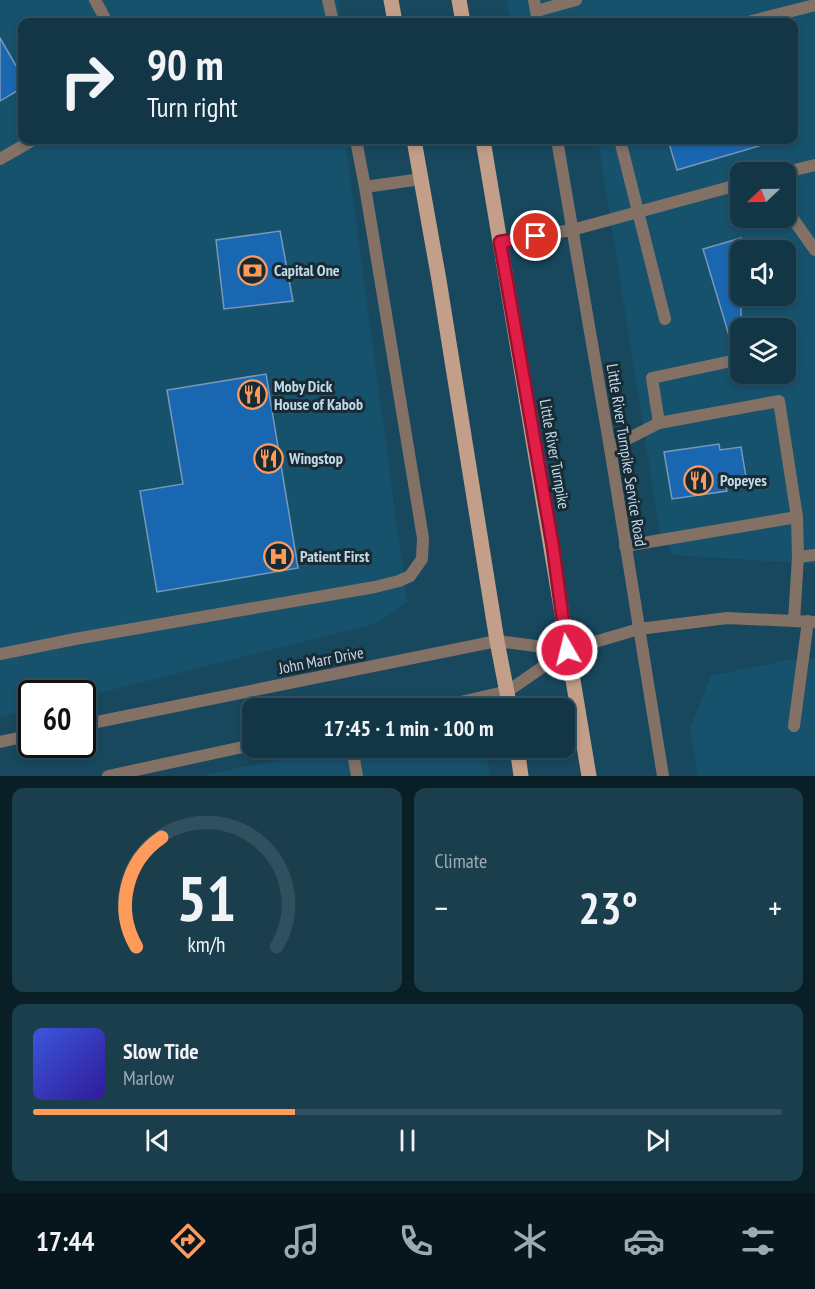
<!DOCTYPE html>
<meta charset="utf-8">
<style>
:root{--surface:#123646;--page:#1b3e4d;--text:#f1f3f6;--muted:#9cabb3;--line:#31505f;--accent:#ff9b5a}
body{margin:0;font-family:"PT Sans Narrow",sans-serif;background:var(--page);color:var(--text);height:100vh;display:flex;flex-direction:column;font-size:22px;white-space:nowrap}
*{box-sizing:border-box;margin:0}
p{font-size:20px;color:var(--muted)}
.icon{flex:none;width:33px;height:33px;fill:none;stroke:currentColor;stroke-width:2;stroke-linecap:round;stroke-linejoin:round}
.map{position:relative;height:776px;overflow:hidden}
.side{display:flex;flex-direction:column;gap:12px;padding:12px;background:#0a1e26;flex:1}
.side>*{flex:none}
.top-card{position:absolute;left:18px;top:18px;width:780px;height:126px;border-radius:12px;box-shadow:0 3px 9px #0003,0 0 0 2px var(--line);background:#123646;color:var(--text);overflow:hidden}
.needle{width:39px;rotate:248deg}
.buttons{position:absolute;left:730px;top:162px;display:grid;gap:12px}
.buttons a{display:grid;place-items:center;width:66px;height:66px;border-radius:12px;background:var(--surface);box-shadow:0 3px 9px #0003,0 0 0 2px var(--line);font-size:30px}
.speed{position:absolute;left:18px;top:680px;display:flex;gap:12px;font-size:30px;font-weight:700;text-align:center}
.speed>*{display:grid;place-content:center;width:78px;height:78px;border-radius:50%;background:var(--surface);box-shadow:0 3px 9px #0003,0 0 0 2px var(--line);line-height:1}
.speed .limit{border:3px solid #111;border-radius:9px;background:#fff;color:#111}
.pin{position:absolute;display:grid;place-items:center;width:51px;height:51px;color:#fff;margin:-26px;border:3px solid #fff;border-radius:50%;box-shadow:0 2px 6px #0007}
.me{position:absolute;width:66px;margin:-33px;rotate:352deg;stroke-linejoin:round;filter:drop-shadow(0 0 4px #0008)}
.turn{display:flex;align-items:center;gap:21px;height:126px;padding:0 30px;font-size:27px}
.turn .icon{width:78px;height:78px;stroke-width:2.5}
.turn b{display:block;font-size:42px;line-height:51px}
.big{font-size:45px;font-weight:600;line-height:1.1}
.side .tile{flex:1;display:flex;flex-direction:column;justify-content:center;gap:9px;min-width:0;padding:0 21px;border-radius:12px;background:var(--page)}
.side .dial{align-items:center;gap:0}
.dial svg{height:156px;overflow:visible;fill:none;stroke:var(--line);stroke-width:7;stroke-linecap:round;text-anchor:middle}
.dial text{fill:var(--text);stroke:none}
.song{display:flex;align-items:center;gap:18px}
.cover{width:72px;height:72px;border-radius:9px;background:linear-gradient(135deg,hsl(230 70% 55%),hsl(250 70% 35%))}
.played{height:6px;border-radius:3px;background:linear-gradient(90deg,var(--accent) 35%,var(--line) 35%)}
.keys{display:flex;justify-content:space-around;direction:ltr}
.heat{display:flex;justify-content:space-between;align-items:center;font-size:33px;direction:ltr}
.side .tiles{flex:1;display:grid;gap:12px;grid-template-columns:1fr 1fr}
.tile:last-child{grid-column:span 2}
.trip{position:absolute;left:242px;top:698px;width:333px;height:60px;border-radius:12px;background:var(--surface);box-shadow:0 3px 9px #0003,0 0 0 2px var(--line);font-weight:600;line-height:60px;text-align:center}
.tab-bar{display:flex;height:96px;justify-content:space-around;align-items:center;background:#07161c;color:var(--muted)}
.tab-bar .icon{width:42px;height:42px}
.tab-bar .selected{color:var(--accent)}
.tab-bar b{font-size:27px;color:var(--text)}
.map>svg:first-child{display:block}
.built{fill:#17526d;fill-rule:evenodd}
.building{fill:#1a67b1;stroke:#7897ba;stroke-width:1.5}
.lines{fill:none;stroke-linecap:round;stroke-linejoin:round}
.service{stroke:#837166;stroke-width:12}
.minor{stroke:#837166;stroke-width:12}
.tertiary{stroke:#837166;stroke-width:12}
.primary{stroke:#c39e88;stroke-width:15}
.route-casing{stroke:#92132f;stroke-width:15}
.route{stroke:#e11d48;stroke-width:10}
.labels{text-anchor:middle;stroke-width:6;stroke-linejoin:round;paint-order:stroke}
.poi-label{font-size:16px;font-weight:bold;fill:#c2dae8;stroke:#182b35;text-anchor:start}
.street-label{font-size:16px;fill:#c2dae8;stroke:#182b35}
</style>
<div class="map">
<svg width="815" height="776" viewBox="0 0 815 776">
<rect width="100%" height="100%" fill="#18485e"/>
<g class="built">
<polygon points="0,0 337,0 341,22 22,22 22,140 362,140 363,146 346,148 407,602 377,623 83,697 82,693 32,693 31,709 0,717"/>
<path d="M507,0H815V564L673,555L660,533L598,140H794V22H510ZM741,172H786V218H741ZM741,250H786V296H741ZM741,328H786V374H741Z"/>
<polygon points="803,657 815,659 815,776 698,776 690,728 711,676"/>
<polygon points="345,747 485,747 490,776 209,776 208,774"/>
</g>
<g class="building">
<polygon points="0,38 22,76 22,88 0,101"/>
<polygon points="668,140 758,140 759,146 677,170"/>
<polygon points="280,231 293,301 224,309 216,240"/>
<polygon points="741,238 741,351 734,352 703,249"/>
<polygon points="266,374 298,568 157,592 140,491 183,484 167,390"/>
<polygon points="719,444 720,450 741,447 747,483 726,486 727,491 672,499 664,452"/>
</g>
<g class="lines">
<g class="service">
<polyline points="95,0 107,22"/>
<polyline points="536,11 576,0"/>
<polyline points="748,22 815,5"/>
<polyline points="620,140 665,319"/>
<polyline points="0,159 33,140"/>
<polyline points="786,172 815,165"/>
<polyline points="365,187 421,179"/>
<polyline points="786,209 815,250"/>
<polyline points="500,241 572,230 741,184"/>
<polyline points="659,423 652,378 741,359"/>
<polyline points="610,448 659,423 779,401 797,517 625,546"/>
<polyline points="798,557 815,555"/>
<polyline points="794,621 798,557 797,517"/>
<polyline points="0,654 75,639 375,587 399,581 410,576"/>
<polyline points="794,726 808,621"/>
<polyline points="352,747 357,776"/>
</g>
<g class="minor">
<polyline points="328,0 333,22"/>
<polyline points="534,0 538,22"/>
<polyline points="356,140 365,187 423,538 422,559 410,576"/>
<polyline points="557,140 610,448 663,776"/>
</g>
<g class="tertiary">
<polyline points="435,708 508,691 567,650 639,629 727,618 815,622"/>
<polyline points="82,725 497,641 567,650"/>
<polyline points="0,742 32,735"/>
<polyline points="108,776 252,745"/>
</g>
<g class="primary">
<polyline points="391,0 395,22"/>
<polyline points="459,0 463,22"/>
<polyline points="414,140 439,280 497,641 510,708"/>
<path d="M483,140C519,352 555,564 589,776"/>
<polyline points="517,747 521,776"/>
</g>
</g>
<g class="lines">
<defs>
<polyline id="route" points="536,236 500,242 553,547 567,650"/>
</defs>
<use href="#route" class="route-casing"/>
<use href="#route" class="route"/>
</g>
<defs>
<symbol id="bank-ring" viewBox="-11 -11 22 22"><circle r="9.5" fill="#182b35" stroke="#ff9b5a" stroke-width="1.5"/><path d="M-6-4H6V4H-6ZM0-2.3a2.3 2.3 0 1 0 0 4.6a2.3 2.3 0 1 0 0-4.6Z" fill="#ff9b5a"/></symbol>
<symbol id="restaurant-ring" viewBox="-11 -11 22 22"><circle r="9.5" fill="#182b35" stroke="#ff9b5a" stroke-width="1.5"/><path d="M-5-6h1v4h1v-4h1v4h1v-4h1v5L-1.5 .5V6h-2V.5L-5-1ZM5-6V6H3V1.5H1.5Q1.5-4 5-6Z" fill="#ff9b5a"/></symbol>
<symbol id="hospital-ring" viewBox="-11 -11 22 22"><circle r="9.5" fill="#182b35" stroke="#ff9b5a" stroke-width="1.5"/><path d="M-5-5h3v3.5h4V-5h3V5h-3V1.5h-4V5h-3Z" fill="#ff9b5a"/></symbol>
</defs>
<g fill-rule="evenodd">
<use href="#bank-ring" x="236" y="254" width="33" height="33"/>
<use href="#restaurant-ring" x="236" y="378" width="33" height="33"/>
<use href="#restaurant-ring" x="252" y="442" width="33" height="33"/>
<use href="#restaurant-ring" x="682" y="464" width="33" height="33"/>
<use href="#hospital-ring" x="262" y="540" width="33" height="33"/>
</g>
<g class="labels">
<g class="poi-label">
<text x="274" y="276">Capital One</text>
<text x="274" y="392">Moby Dick<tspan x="274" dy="18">House of Kabob</tspan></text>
<text x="289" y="464">Wingstop</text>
<text x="720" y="486">Popeyes</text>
<text x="300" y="562">Patient First</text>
</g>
<g class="street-label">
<text transform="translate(555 454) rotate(80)" y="6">Little River Turnpike</text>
<text transform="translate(627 455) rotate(81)" y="6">Little River Turnpike Service Road</text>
<text transform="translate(321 660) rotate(-11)" y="6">John Marr Drive</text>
</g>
</g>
</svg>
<div class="buttons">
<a><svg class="needle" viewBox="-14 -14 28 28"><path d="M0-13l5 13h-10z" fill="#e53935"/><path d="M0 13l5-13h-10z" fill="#9cabb3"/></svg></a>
<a><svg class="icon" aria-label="sound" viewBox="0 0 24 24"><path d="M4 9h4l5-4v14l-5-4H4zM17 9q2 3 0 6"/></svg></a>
<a><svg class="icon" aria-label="layers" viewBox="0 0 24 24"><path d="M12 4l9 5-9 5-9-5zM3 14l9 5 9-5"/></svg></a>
</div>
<div class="speed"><div class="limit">60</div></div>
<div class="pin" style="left:536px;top:236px;background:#d93025"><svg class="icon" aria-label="arrive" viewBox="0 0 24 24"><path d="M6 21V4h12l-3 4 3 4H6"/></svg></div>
<svg class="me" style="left:567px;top:650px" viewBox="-20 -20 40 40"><circle r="17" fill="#e11d48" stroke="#fff" stroke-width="3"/><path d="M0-11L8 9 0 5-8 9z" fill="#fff"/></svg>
<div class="trip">17:45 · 1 min · 100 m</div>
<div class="top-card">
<div class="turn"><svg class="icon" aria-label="right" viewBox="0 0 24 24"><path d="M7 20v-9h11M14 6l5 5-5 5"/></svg><div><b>90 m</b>Turn right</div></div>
</div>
</div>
<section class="side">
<div class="tiles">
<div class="tile dial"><svg viewBox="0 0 100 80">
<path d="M14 69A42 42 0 1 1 86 69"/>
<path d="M14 69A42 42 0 0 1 27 13" stroke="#ff9b5a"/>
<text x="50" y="56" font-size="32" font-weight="700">51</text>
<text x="50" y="72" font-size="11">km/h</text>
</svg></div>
<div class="tile"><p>Climate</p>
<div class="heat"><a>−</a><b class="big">23°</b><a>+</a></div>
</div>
<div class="tile">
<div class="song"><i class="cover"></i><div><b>Slow Tide</b><p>Marlow</p></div></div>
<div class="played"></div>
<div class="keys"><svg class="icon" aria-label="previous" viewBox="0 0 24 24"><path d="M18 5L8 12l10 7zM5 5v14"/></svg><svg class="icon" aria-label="pause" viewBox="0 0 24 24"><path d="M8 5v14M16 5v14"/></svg><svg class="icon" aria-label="next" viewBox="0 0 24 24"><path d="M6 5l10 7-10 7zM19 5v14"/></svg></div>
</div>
</div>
</section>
<nav class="tab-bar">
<b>17:44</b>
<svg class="icon selected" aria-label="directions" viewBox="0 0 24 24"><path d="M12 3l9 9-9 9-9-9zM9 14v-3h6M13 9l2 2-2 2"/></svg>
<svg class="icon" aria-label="music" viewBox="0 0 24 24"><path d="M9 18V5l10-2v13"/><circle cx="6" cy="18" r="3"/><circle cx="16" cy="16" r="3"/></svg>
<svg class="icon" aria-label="phone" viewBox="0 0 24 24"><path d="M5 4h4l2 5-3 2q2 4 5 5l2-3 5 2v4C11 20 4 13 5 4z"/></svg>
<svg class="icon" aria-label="climate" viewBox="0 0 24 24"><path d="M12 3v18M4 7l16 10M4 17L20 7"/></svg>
<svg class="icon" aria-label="car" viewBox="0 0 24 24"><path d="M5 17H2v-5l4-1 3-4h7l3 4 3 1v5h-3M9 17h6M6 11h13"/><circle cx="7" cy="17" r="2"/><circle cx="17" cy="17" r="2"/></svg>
<svg class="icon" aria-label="filters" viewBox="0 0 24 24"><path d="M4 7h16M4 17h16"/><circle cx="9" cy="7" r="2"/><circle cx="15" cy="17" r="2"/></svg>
</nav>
